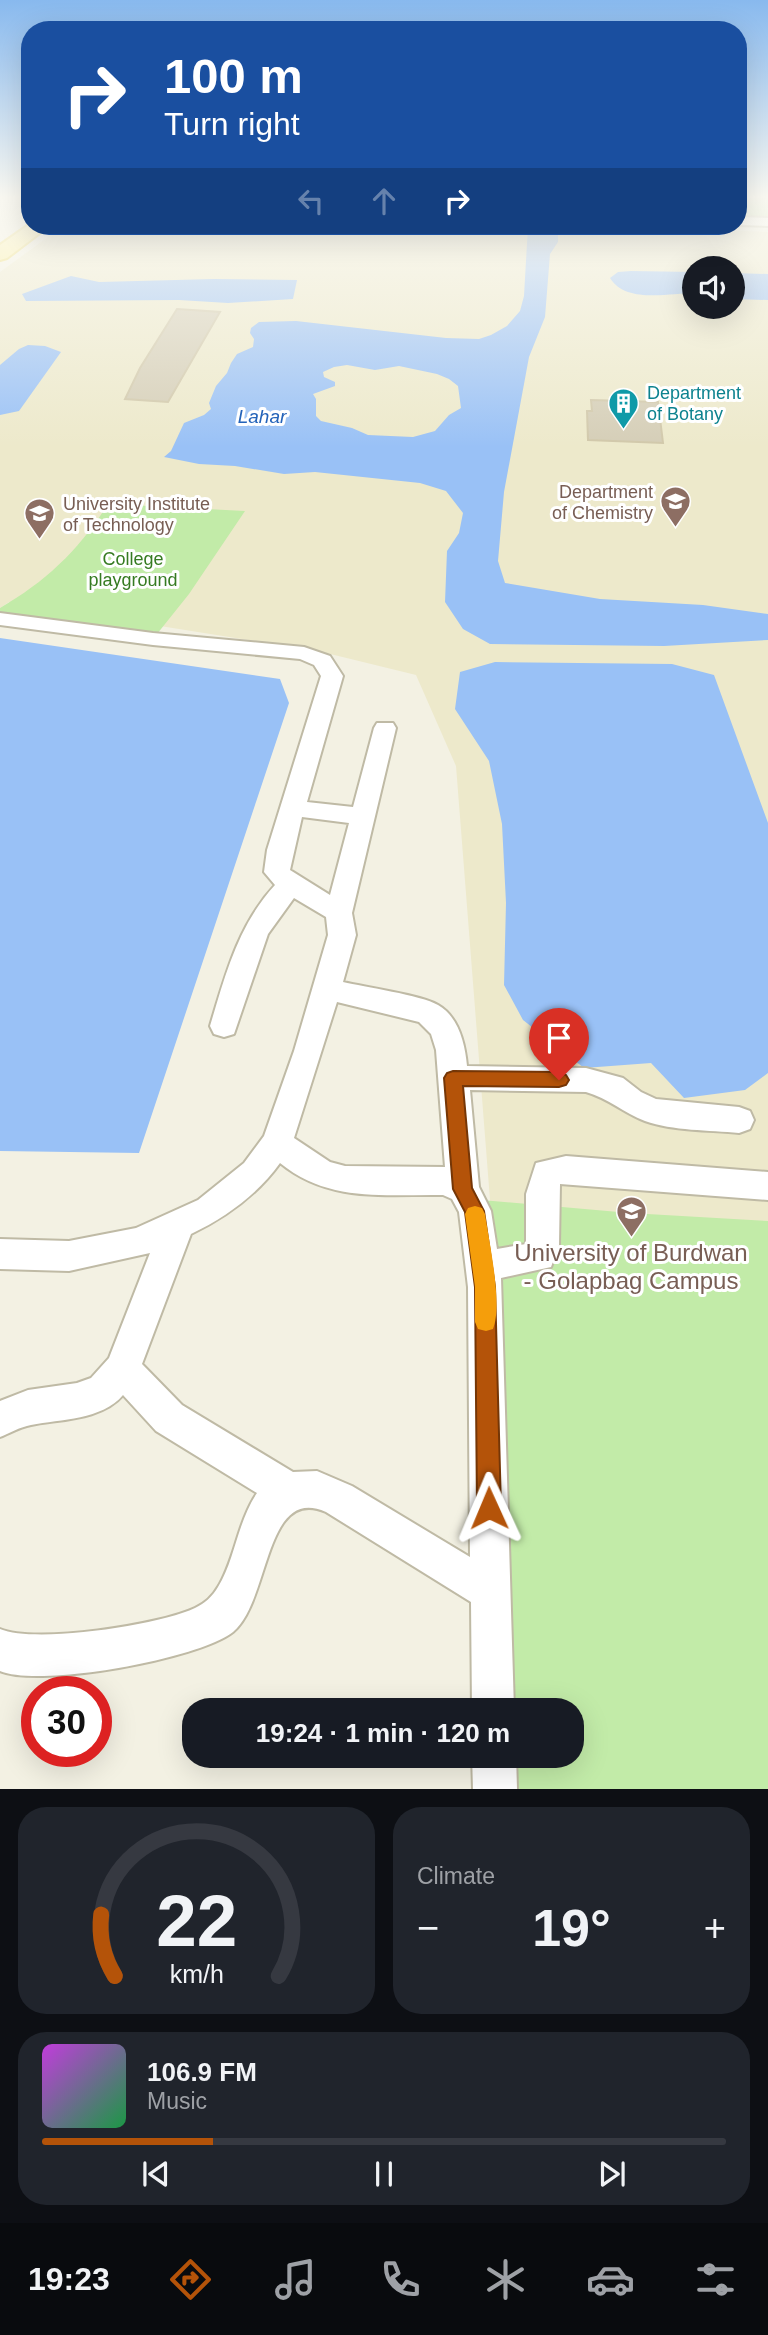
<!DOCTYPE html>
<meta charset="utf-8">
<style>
:root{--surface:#171b24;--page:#20242c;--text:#f1f3f6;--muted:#9ea1a6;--line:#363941;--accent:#b45309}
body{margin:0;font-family:Arial,sans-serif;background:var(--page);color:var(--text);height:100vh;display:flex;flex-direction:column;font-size:26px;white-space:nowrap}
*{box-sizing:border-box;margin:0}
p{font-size:23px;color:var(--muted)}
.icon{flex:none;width:38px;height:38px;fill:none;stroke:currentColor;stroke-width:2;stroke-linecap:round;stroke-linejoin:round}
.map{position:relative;height:1789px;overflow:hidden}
.sheet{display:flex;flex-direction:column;gap:18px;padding:18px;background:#0d0f14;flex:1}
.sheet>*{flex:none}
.guide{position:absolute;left:21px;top:21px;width:726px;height:214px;border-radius:28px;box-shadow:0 7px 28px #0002;background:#1a4fa0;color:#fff;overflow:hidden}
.tools{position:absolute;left:682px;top:256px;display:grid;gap:14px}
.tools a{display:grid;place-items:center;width:63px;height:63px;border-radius:50%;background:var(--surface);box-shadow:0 7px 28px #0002;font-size:35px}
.speed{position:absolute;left:21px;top:1676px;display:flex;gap:14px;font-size:35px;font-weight:700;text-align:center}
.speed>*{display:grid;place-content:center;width:91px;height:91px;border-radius:50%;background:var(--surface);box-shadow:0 7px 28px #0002;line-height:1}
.speed .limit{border:10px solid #d22;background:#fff;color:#111}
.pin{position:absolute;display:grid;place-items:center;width:60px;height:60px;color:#fff;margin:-72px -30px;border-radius:50% 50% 50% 0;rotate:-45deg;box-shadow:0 0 7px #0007}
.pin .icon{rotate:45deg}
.me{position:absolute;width:77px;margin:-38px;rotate:359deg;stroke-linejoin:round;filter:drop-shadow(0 0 5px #0008)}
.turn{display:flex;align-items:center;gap:24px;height:147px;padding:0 28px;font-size:32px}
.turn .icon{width:91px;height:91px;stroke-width:2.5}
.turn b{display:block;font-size:49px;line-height:60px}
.lanes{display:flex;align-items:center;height:66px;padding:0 28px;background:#0003;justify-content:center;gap:35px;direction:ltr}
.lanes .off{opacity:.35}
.big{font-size:52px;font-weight:600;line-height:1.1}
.sheet .tile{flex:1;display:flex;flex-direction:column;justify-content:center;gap:10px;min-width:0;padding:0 24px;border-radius:28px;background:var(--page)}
.sheet .dial{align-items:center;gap:0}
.dial svg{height:182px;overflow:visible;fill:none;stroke:var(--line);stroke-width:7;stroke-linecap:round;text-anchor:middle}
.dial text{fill:var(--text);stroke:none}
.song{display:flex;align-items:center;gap:21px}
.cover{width:84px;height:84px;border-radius:10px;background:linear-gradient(135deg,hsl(290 70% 55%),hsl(140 70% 35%))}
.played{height:7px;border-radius:4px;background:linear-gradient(90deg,var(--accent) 25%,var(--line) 25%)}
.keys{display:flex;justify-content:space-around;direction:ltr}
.heat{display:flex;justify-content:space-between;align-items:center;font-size:38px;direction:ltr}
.sheet .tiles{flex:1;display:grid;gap:18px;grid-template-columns:1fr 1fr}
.tile:last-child{grid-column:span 2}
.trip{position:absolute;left:182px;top:1698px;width:402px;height:70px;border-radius:28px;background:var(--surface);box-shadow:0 7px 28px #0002;font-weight:600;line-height:70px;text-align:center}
.dock{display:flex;height:112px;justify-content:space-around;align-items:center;background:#090b0e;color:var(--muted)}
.dock .icon{width:49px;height:49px}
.dock .on{color:var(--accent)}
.dock b{font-size:32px;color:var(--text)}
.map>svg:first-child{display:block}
.education{fill:#ede9cb;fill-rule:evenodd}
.green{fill:#c2eba8}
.water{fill:#99c1f6;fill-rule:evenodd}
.building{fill:#d5ceb7;stroke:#d1c8aa;stroke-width:2}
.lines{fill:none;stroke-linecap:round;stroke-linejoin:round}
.street-casing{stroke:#bfbaa5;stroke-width:4}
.primary-casing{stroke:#edd757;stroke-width:4}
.street{fill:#fff;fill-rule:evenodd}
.primary{fill:#fff090;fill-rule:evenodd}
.route{fill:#b45309;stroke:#753606;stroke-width:2}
.slow{fill:#f59e0b}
.labels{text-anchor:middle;stroke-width:6;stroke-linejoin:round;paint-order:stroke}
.far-culture-label{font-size:18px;fill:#0d838f;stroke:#fff;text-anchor:start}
.far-education-label{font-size:18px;fill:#785e54;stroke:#fff;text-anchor:end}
.far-park-label{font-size:18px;fill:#367b22;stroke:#fff}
.far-water-label{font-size:19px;font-style:italic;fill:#2463b9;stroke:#fff}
.near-education-label{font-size:24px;fill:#785e54;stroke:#fff}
</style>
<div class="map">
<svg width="768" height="1789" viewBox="0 0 768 1789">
<rect width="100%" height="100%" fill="#f3f1e3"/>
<path class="education" d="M63,226H593L768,232V1789L572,1755V1710H530L456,766L416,675L318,651L9,602L0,608V272ZM695,268H733V306H695Z"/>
<g class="green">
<polygon points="739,197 768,197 768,219 739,218"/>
<path d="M129,505L245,511L189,594L153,639L0,613V608C45,582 78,551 106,507Z"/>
<polygon points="470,1199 630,1213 768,1221 768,1789 497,1789 492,1755 572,1755 572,1710 486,1710"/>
</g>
<g class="water">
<path d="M528,226H558V242L550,254L545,317L529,357L504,492L498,561L505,583L600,599L703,605L768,614V640L664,646L490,644L463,629L445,602L447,551L459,533L463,513L446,491L420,483L315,472L284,474L235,466L199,464L164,457L171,451L184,423L204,415L211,409L209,403L216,386L227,373L231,363L237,354L253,347L254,339L250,333L251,328L259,322L296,321L446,338L479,339L491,335L507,326L520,311L524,296ZM347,365L375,370L399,366L437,374L449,379L458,386L461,408L449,415L435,431L413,437L368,435L352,428L321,421L316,416V399L313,394L335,386V382L324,377L323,372L334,367Z"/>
<path d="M631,271L695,272V293C669,293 626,304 610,278L618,272Z"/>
<polygon points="733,273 768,274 768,300 733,299"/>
<polygon points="71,276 99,282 214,279 297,280 293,299 228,303 179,300 26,301 22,294"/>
<polygon points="28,345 45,346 61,352 19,411 0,415 0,365 19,349"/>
<polygon points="0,638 280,679 289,703 139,1153 0,1151"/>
<polygon points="495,662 672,664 714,675 768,823 768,1073 745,1090 684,1098 651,1063 584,1068 523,1020 504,985 506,903 502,824 489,761 455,709 460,672"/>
</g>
<g class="building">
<polygon points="177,309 220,312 168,402 125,399 140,368"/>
<polygon points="591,400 658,402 663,443 588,440 587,411 592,411"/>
</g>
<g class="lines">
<defs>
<g id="street">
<polygon points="738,217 768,218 768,226 738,225"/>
<path d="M0,613L153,633L304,647L330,656L343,676L307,802L353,807L374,728L377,723H393L396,728L352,913L356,935L343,982C364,987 421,995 438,1005C459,1017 465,1044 467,1066L586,1068L623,1078L641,1092L656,1099L739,1107L750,1111L754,1120L750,1129L739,1133C709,1130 673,1131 645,1121C624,1113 608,1098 586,1092L470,1090L479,1187L491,1211L497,1249L526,1244V1194L536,1163L566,1156L768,1172V1200L560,1184L559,1245L551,1267L501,1278L514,1710H472L471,1602L326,1512C264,1484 270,1602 233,1632C199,1659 40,1688 0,1671V1629C36,1644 159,1625 195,1608C204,1604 213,1596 218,1587C235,1560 237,1523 257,1493L156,1431L123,1395C102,1420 61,1419 31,1425C20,1427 10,1433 0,1437V1401L28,1390L77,1383L91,1378L109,1358L150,1253L69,1271L0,1269V1239L69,1241L136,1228L198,1200L244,1163L264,1136L294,1051L328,935L326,917L294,898L268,934L234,1034L224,1037L214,1034L210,1026C225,976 238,925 275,885L264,872L267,850L321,676L314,665L300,659L153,645L0,625ZM302,817L349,823L330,895L290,870ZM337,1002L419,1022L431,1034L436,1050L445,1167L345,1166L330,1162L294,1138ZM280,1163C329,1203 384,1194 443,1195L452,1199L459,1212L468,1287L470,1557L352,1486L317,1471L293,1472L182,1405L142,1364L191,1234C226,1217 257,1195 280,1163Z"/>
<polygon points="472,1755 516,1755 517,1789 473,1789"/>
</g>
<polygon id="primary" points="30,224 49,226 7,258 0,260 0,245"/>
</defs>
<use href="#street" class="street-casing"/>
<use href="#primary" class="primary-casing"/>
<use href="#street" class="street"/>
<use href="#primary" class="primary"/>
</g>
<linearGradient id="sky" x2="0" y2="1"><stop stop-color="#88b9ee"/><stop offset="0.44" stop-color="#faf9f2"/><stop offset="1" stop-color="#faf9f2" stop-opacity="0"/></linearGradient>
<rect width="768" height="447" fill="url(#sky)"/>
<polygon class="route" points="453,1071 559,1072 566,1075 569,1080 566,1085 559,1087 463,1086 472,1188 484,1211 495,1287 501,1508 497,1516 489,1520 481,1516 477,1508 475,1287 465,1212 453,1189 444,1078 447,1073"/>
<path class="slow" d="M475,1206L482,1208L485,1214C489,1241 503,1305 493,1329L486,1331L478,1329L475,1322V1287L465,1214L468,1208Z"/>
<defs>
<symbol id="building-pin" viewBox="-11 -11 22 30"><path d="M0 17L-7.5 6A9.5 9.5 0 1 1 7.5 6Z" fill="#0f9aa8" stroke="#fff"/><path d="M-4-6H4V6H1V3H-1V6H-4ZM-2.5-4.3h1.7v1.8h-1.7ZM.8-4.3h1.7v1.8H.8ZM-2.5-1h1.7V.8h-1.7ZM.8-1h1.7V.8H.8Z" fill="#fff"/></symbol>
<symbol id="university-pin" viewBox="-11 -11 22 30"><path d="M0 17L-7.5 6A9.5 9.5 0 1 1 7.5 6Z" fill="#8d6e63" stroke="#fff"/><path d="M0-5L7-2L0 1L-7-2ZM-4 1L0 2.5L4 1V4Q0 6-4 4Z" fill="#fff"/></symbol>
</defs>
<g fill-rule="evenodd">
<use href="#building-pin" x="606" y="386" width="35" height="47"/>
<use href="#university-pin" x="658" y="484" width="35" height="47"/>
<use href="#university-pin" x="22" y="496" width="35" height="47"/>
<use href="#university-pin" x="614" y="1194" width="35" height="47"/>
</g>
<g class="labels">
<g class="far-culture-label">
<text x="647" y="399">Department<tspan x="647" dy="21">of Botany</tspan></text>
</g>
<g class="far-education-label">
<text x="653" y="498">Department<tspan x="653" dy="21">of Chemistry</tspan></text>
<text x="63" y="510" text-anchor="start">University Institute<tspan x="63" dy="21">of Technology</tspan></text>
</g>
<g class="far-park-label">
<text x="133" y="565">College<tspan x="133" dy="21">playground</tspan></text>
</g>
<g class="far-water-label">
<text x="262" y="423">Lahar</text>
</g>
<g class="near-education-label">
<text x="631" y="1261">University of Burdwan<tspan x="631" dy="28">- Golapbag Campus</tspan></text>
</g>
</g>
</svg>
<div class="tools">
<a><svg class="icon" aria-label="sound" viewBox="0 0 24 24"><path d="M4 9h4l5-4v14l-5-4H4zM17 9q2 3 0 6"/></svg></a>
</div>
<div class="speed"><div class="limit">30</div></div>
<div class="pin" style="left:559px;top:1080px;background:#d93025"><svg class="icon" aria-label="arrive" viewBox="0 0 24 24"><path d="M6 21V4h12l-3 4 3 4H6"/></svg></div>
<svg class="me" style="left:489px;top:1508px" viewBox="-20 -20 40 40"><path d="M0-17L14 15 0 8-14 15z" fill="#b45309" stroke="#fff" stroke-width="4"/></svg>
<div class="trip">19:24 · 1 min · 120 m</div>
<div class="guide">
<div class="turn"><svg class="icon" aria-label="right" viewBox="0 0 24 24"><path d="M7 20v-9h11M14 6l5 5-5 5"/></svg><div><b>100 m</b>Turn right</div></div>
<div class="lanes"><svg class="icon off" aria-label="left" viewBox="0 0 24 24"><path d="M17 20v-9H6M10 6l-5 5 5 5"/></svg><svg class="icon off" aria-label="ahead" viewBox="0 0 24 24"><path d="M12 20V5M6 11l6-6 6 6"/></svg><svg class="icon" aria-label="right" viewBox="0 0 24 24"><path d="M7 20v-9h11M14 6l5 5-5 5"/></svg></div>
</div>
</div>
<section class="sheet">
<div class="tiles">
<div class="tile dial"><svg viewBox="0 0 100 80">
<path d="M14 69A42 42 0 1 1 86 69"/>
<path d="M14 69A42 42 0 0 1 8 42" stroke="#b45309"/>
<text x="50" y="56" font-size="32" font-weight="700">22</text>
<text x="50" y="72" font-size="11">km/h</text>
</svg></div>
<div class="tile"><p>Climate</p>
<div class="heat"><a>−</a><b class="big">19°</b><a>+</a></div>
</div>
<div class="tile">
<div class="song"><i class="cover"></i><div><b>106.9 FM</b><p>Music</p></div></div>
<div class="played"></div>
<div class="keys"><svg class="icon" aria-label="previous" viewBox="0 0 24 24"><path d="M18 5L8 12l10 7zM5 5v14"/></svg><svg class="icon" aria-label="pause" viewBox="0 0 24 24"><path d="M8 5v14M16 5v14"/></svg><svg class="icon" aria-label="next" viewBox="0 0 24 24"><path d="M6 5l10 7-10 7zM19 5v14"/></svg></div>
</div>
</div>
</section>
<nav class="dock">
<b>19:23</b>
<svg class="icon on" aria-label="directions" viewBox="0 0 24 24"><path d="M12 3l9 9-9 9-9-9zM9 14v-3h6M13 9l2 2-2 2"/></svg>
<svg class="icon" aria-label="music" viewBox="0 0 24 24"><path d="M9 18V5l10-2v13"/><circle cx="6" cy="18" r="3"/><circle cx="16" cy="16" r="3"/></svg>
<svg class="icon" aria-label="phone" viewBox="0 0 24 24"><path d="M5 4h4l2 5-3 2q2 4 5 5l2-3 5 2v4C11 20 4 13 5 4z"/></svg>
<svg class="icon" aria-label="climate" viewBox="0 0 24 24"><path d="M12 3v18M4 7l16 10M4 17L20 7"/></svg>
<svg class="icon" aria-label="car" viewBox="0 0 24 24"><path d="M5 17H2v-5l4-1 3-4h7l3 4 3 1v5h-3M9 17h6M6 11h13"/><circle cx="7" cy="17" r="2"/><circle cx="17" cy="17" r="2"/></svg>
<svg class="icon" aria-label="filters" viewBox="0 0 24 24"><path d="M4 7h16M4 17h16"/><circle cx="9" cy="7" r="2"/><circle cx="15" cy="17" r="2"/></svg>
</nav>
